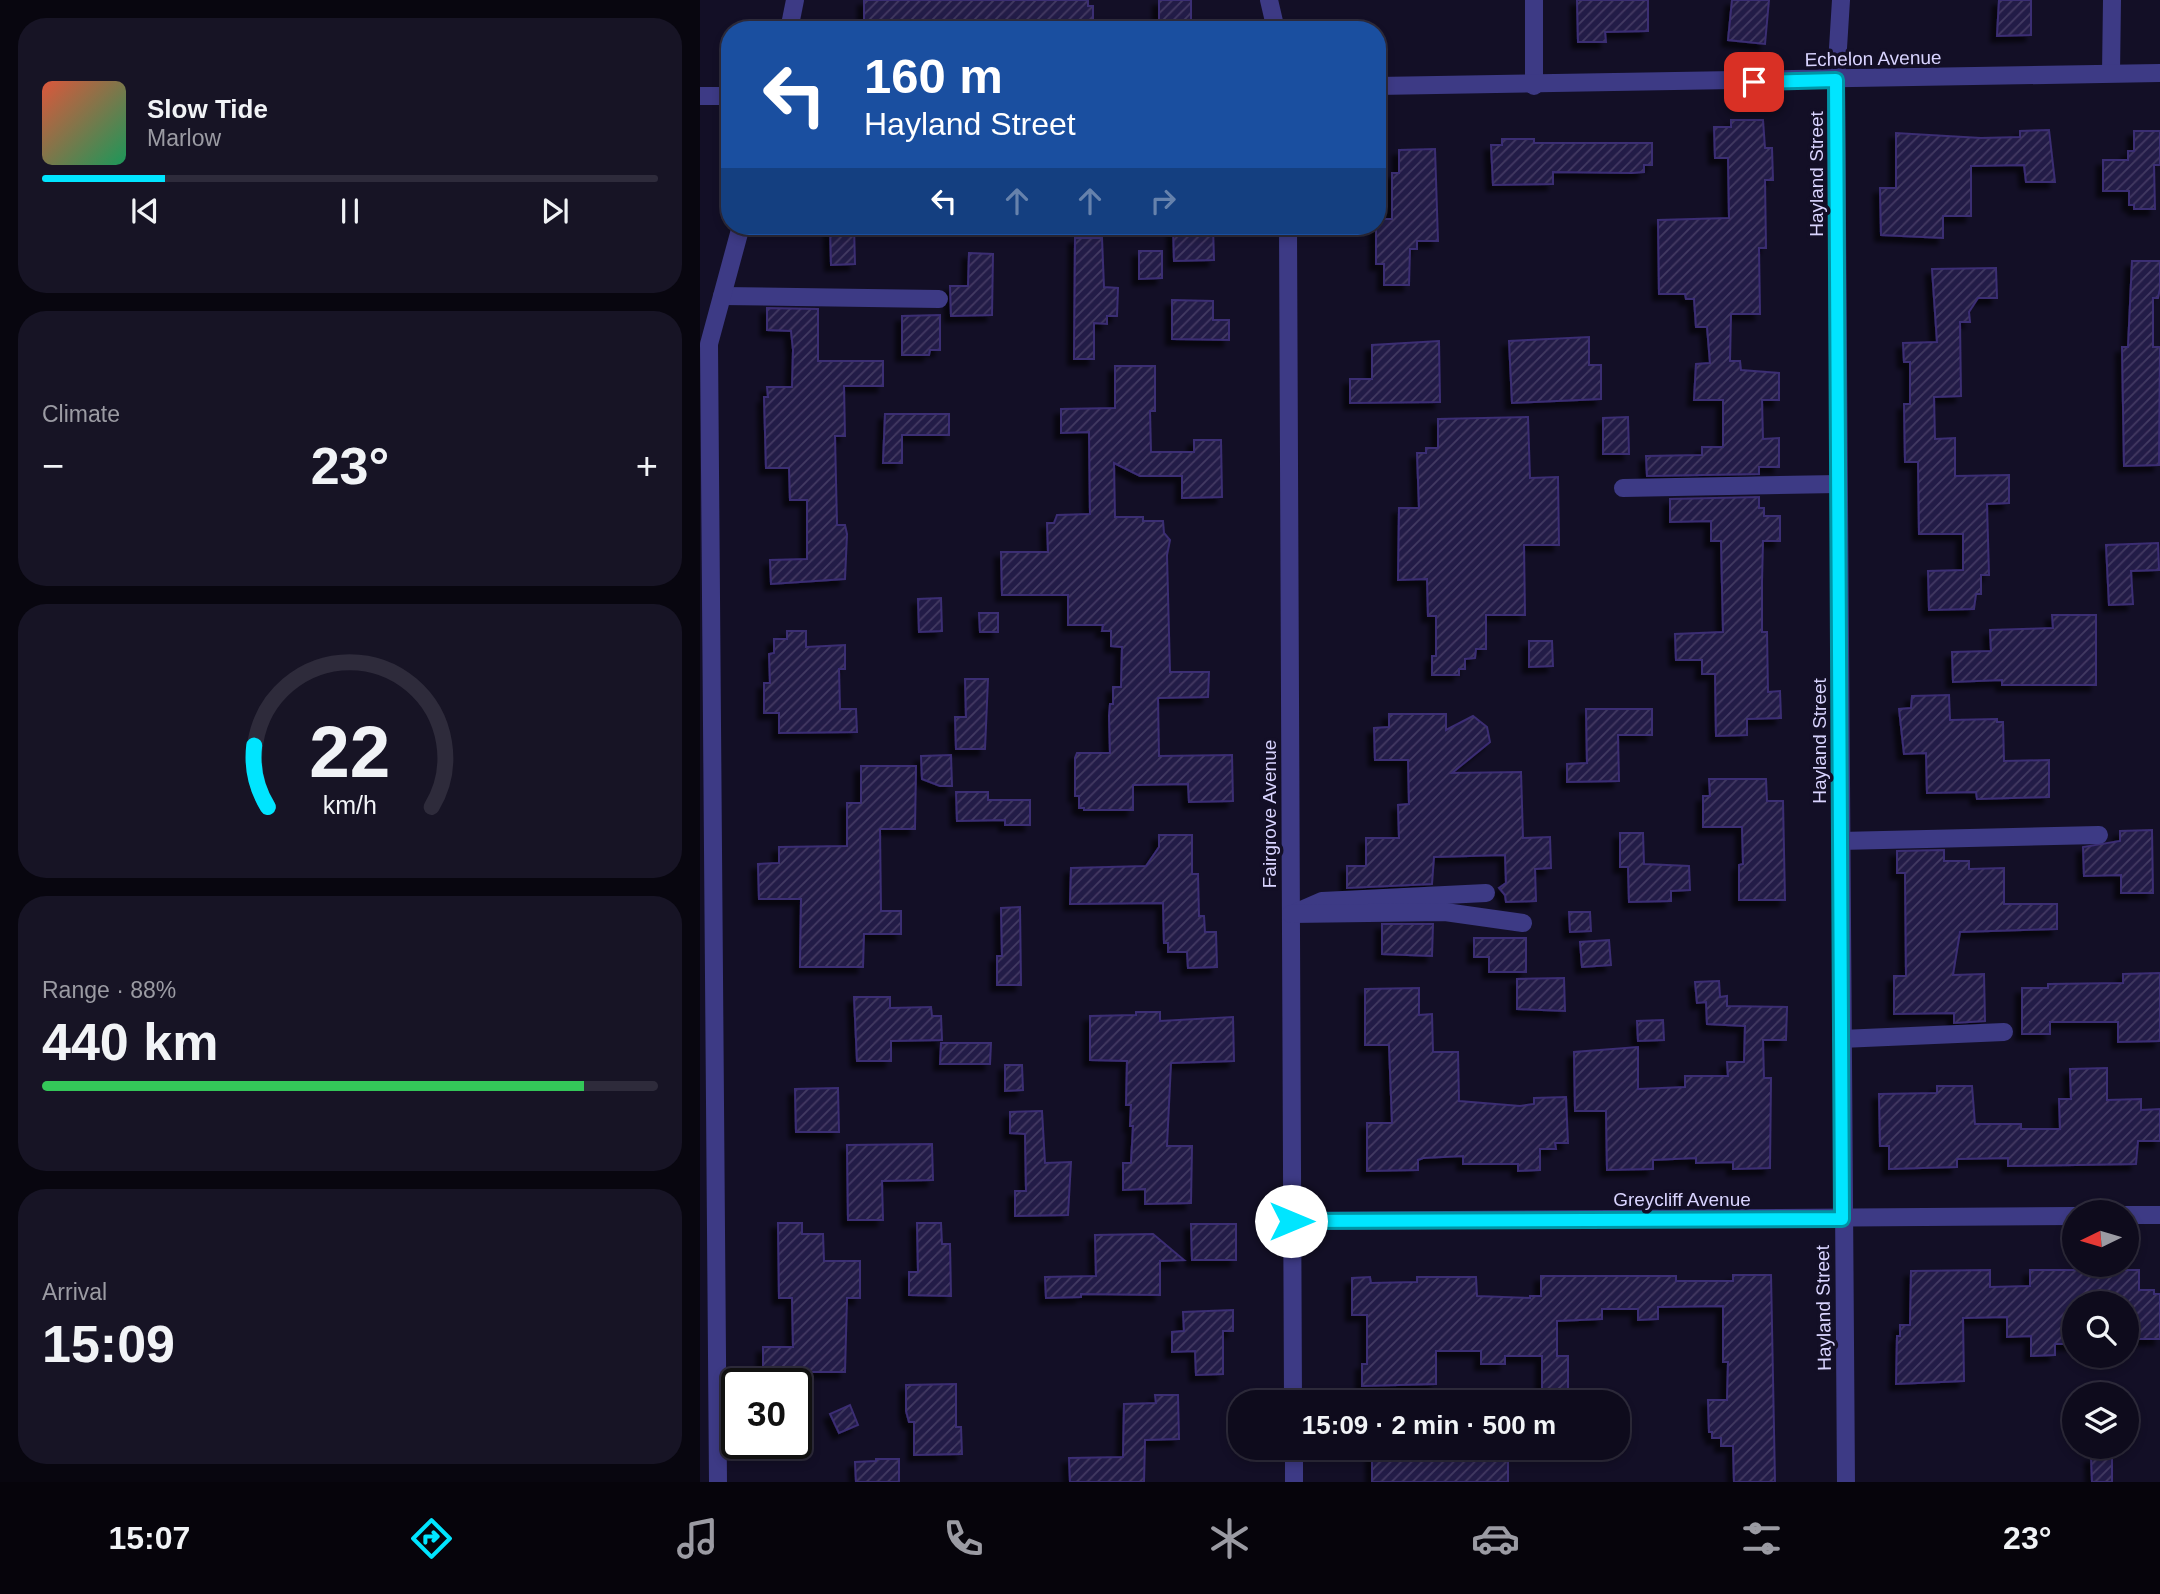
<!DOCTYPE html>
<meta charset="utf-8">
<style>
:root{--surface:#0e0b1c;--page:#171425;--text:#f1f3f6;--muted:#9b9ba3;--line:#2e2b3b;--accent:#00e5ff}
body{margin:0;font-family:Arial,sans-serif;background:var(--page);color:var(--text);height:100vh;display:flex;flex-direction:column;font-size:26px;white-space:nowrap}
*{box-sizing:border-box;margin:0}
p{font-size:23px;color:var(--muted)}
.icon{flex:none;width:38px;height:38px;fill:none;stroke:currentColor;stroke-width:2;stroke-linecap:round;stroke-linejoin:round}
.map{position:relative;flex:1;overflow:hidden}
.drawer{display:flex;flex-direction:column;gap:18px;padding:18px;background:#08060f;width:700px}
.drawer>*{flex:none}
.banner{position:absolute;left:21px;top:21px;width:665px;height:214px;border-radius:28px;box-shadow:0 4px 10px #0003,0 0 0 2px var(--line);background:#1a4fa0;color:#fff;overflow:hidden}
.needle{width:46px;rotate:265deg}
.tools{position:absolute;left:1362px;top:1200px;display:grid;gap:14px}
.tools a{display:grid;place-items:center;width:77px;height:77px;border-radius:50%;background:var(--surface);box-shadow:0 4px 10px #0003,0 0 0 2px var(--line);font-size:35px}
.speed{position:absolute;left:21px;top:1368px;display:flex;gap:14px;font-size:35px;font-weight:700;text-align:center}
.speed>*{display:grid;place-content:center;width:91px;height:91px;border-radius:50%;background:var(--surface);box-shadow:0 4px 10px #0003,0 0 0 2px var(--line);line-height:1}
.speed .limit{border:4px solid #111;border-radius:10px;background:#fff;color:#111}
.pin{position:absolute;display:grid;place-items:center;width:60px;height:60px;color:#fff;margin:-30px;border-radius:14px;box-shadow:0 4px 10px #0006}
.me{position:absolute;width:77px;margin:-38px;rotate:90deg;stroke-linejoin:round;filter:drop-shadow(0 0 5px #0008)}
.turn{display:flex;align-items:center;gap:24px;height:147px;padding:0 28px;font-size:32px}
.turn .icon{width:91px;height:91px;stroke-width:2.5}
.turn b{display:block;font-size:49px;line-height:60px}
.lanes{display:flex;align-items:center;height:66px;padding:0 28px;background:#0003;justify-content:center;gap:35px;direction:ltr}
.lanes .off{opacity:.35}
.big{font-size:52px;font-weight:600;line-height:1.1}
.drawer .tile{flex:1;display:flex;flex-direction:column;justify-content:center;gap:10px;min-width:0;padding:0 24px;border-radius:28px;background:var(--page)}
.drawer .dial{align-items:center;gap:0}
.dial svg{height:182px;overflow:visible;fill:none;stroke:var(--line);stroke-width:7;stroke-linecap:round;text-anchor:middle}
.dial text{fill:var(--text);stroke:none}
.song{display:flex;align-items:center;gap:21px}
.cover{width:84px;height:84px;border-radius:10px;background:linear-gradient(135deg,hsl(10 70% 55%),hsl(150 70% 35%))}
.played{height:7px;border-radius:4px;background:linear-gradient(90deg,var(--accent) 20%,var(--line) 20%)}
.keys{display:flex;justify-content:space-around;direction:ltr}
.heat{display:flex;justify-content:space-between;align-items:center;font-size:38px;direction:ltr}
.charge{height:10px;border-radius:5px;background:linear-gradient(90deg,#34c759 88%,var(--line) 0)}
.trip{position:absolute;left:528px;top:1390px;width:402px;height:70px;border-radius:28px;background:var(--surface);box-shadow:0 4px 10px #0003,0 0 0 2px var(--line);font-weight:600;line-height:70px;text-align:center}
.dock{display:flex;height:112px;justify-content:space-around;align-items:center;background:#06040b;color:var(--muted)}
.dock .icon{width:49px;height:49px}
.dock .on{color:var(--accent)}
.dock b{font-size:32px;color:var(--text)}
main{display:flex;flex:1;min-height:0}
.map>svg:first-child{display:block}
.building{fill:url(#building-hatch);stroke:#3b2d73;stroke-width:2;filter:url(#shadow)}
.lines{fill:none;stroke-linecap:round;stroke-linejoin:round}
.minor{stroke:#3d3a85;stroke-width:18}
.route-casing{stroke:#0095a6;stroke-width:18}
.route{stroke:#00e5ff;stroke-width:12}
.labels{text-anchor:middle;stroke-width:7;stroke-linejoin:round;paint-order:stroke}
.street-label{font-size:19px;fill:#d9d4ff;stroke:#130f26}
</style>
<main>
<section class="drawer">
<div class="tile">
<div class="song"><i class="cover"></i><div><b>Slow Tide</b><p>Marlow</p></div></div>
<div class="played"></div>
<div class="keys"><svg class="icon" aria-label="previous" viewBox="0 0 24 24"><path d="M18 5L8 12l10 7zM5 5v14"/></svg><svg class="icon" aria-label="pause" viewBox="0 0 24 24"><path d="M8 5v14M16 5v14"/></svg><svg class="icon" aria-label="next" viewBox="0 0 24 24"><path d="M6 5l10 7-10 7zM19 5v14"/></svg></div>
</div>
<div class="tile"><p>Climate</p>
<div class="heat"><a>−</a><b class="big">23°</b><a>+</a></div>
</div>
<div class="tile dial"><svg viewBox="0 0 100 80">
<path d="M14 69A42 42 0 1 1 86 69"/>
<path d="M14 69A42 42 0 0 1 8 42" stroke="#00e5ff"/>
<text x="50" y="56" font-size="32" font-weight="700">22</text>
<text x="50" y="72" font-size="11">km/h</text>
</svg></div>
<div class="tile"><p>Range · 88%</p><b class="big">440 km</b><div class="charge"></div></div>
<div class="tile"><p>Arrival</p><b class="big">15:09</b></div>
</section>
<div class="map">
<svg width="1460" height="1482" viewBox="0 0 1460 1482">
<defs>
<pattern id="building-hatch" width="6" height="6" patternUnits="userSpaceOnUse" patternTransform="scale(1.75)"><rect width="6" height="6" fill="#241b47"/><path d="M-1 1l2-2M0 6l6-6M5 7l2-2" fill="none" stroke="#433b63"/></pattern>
<filter id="shadow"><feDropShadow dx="-6" dy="6" stdDeviation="2" flood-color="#0009"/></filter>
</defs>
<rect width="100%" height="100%" fill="#130f26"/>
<g class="building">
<polygon points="164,0 388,0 388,6 393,6 393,30 278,30 277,21 229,22 228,30 164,30"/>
<rect x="459" y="0" width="32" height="30"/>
<polygon points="877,0 948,0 948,31 905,32 906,42 878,42"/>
<polygon points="1032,0 1069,0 1065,44 1028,40"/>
<polygon points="1299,0 1331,0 1331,35 1297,36"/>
<polygon points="1031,120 1063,120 1065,148 1072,148 1073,180 1065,180 1066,248 1059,248 1060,314 1031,314 1030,361 1040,361 1041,370 1079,373 1079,400 1062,400 1063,439 1079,438 1079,467 1059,467 1059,474 947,476 946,456 1002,455 1002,447 1023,447 1023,400 994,400 996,364 1010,363 1007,327 996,327 994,299 986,299 985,294 959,294 958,220 1029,218 1028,158 1015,158 1014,127 1031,127"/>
<polygon points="1349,130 1355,182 1326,182 1324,165 1271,166 1271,216 1243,216 1243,238 1181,235 1180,188 1196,188 1196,133 1281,138 1320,137 1320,131"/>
<polygon points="1434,131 1460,131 1460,165 1454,165 1455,209 1434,209 1434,205 1429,205 1429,191 1403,191 1403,160 1428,160 1428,151 1434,151"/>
<polygon points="802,139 834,139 834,143 952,143 952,165 944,165 944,172 932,173 853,172 853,184 793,185 791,145 802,145"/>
<polygon points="735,149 738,241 717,241 717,249 710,249 709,285 684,285 684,264 676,264 676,226 677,219 692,219 692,173 699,173 699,150"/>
<polygon points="130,226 154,226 155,264 131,265"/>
<polygon points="473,226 513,226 514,260 474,261"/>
<polygon points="375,238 402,238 404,287 418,288 417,316 407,316 407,324 394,323 394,359 374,359"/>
<polygon points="439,251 462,251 462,278 439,279"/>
<polygon points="269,253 293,254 292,315 251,316 250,286 268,286"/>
<polygon points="1432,261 1460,261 1460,289 1458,298 1453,298 1453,347 1460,347 1459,465 1424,466 1422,347 1428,347"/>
<polygon points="1296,268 1297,298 1278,298 1269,312 1270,322 1260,322 1261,396 1234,397 1235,439 1255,438 1255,476 1309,475 1309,503 1287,504 1289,575 1281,575 1281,594 1276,594 1274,609 1229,610 1228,571 1263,570 1263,534 1219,534 1218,462 1205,462 1204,404 1210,404 1210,362 1204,362 1203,343 1237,342 1232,269"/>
<polygon points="472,300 513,301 513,320 529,320 529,340 472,339"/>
<polygon points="67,308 118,309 118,361 183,361 183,386 144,386 145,436 135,436 137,525 145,525 147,534 145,579 71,584 70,560 107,559 107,500 90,500 89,468 66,468 64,397 68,397 67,387 92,387 93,350 91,331 67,330"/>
<polygon points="240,315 240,350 230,350 229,355 202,355 202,316"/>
<polygon points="889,337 889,365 901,365 901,399 812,403 809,341"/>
<polygon points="739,341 740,402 650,403 650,379 672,379 672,345"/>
<polygon points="415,366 455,366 455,411 450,411 451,452 494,452 494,440 521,440 522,497 482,498 482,476 440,476 414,463 415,517 443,517 443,521 463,521 464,533 470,540 467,555 470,672 509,672 508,697 458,698 459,756 532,755 533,801 489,802 488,784 433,785 433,810 384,810 384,808 379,808 379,796 375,796 375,758 377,753 410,753 409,716 410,704 413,704 413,687 421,687 422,647 411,646 411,631 402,631 403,625 368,625 368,595 302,595 301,552 348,552 347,523 354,523 357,515 390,514 389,432 361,433 361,409 415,408"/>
<polygon points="185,414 249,414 249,435 202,435 202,463 183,463"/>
<polygon points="828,417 830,478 858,477 859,545 824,545 825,615 786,615 786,649 776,649 775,658 765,659 765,669 759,669 759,675 732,675 732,656 736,656 736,616 728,616 727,579 698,580 699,508 719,508 717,453 726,453 726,448 738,448 738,419"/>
<polygon points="928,417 929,454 903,454 903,418"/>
<polygon points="1059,497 1059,508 1064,508 1064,516 1080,516 1080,541 1063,541 1062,582 1062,632 1067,632 1068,692 1080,691 1081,718 1047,719 1047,735 1016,736 1015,674 1002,674 1002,660 976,660 975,634 1023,632 1021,541 1011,541 1011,521 970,522 970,499"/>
<polygon points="1458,543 1459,570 1431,571 1433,604 1409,605 1406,545"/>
<polygon points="241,598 242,631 219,632 218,599"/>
<polygon points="279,613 298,613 298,632 280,632"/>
<polygon points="1352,615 1396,615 1396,685 1302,685 1302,680 1253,682 1252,652 1291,651 1290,630 1353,628"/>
<polygon points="87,631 106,631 106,647 145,645 145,669 139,669 140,709 156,709 157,732 79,733 79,713 64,713 64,683 70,683 69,654 74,653 74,639 87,639"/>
<polygon points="829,641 852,641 853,666 829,667"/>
<polygon points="265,679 288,679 285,749 256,749 255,717 266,717"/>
<polygon points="1249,695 1250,720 1297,719 1297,722 1303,722 1304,761 1349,760 1349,797 1277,799 1276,792 1227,793 1226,753 1204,754 1199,709 1211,708 1212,696"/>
<polygon points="886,709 952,709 952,735 918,735 919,781 867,782 867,764 887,763"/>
<polygon points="689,714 746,714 746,730 773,716 787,727 790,742 752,773 821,772 823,838 850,837 851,868 835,869 836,901 806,902 805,895 799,888 806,883 805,855 734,857 732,884 647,888 647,866 666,866 666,838 699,838 698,805 709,804 708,760 675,760 674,728 689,727"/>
<polygon points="251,755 252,786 240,786 222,779 221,756"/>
<polygon points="161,766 216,766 215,829 180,829 181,911 201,911 201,934 164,934 163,967 100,967 101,899 59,899 58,864 79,863 79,847 147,846 147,803 161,803"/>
<polygon points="1009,779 1066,779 1067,801 1083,801 1085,900 1039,900 1039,865 1043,864 1042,827 1003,827 1003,796 1010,796"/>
<polygon points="256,792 288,792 288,800 330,800 330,825 305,825 305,820 257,821"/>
<polygon points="1452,830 1453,893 1421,893 1421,875 1384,876 1383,847 1420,841 1420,831"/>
<polygon points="920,833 943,833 944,864 989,866 990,890 971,891 971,901 929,902 928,867 920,867"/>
<polygon points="459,835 492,835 492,874 498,874 499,916 504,916 505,932 516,932 517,967 488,968 487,952 468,952 468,943 464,943 463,903 370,904 371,868 446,866 459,847"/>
<polygon points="1244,850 1244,861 1269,861 1269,869 1304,868 1304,904 1357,904 1357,929 1260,932 1253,975 1284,974 1285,1021 1254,1023 1254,1013 1194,1014 1194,976 1206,976 1205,873 1197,873 1197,851"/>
<polygon points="320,907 321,985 297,985 297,956 302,956 301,908"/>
<polygon points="869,912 890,912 891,931 870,932"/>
<polygon points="682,924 733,924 732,956 682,954"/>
<polygon points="774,938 826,938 826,972 789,972 789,957 774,957"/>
<polygon points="909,940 911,965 882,967 880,942"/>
<polygon points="1460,973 1460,1041 1418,1042 1418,1022 1350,1022 1350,1034 1322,1034 1322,988 1348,988 1348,984 1423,983 1423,974"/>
<polygon points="864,978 865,1011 817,1009 817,979"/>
<polygon points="1019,981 1020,997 1027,996 1027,1006 1087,1007 1086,1040 1063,1040 1064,1078 1071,1078 1070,1168 1033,1169 1033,1162 996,1163 996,1158 953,1160 953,1169 907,1170 906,1111 875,1111 874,1052 938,1047 938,1089 985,1087 985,1076 1028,1076 1027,1062 1044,1062 1045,1026 1007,1024 1006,1002 997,1003 995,982"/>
<polygon points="719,988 719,1015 732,1014 733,1052 758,1052 759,1101 820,1106 834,1104 834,1098 866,1097 868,1143 855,1143 856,1149 840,1149 840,1170 818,1171 818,1164 763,1164 763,1156 723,1158 718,1160 718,1170 667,1171 667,1123 692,1123 689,1045 665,1045 665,989"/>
<polygon points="154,997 190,997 190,1008 231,1007 232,1016 241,1016 242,1040 191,1041 191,1061 157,1061"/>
<polygon points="436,1012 460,1012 460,1021 533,1017 534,1061 471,1063 467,1146 492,1146 491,1203 445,1204 445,1189 423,1190 423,1163 431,1163 433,1126 430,1126 431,1105 426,1105 427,1061 390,1060 390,1016 436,1015"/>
<polygon points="963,1020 964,1040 938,1041 937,1021"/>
<polygon points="241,1043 291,1043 290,1064 240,1064"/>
<polygon points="305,1065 322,1065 323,1090 305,1091"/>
<polygon points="1407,1068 1407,1100 1441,1099 1441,1110 1460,1109 1460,1141 1438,1141 1436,1164 1308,1166 1308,1158 1257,1159 1257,1167 1189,1169 1189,1146 1180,1146 1179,1094 1237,1093 1237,1086 1272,1086 1275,1124 1321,1124 1321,1129 1360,1129 1359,1099 1371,1099 1370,1069"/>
<polygon points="138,1088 139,1132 96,1132 95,1089"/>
<polygon points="342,1111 345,1163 371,1162 368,1215 315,1216 315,1191 326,1191 325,1134 310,1133 310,1112"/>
<polygon points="232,1144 233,1180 182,1181 183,1220 148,1220 147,1145"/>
<polygon points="78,1223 102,1223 102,1234 123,1234 124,1261 160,1261 160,1298 147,1298 145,1372 63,1372 63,1347 93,1347 92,1298 79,1298"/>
<polygon points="217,1223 241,1223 242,1244 250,1244 251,1296 209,1295 209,1272 218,1272"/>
<polygon points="491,1224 536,1224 536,1260 492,1260"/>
<polygon points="453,1234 484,1260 460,1261 460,1295 381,1294 381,1297 346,1298 345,1277 396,1276 395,1235"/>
<polygon points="1290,1270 1290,1287 1330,1286 1330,1270 1439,1270 1439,1290 1454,1290 1454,1294 1460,1294 1460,1339 1426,1339 1426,1304 1374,1304 1374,1344 1355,1344 1355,1355 1331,1356 1331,1336 1307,1337 1307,1317 1263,1318 1264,1381 1196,1384 1197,1336 1200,1336 1200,1325 1210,1325 1211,1271"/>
<polygon points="1033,1275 1071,1275 1075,1482 1034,1482 1033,1446 1021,1446 1021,1438 1012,1438 1012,1432 1009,1432 1008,1400 1027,1400 1028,1362 1023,1362 1023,1306 958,1307 958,1319 938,1320 938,1309 902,1309 902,1319 857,1321 857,1356 868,1356 868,1402 842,1402 842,1356 805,1356 805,1364 781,1364 781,1351 736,1351 736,1384 662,1386 662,1364 667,1364 667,1315 652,1315 652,1278 670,1277 671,1283 717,1282 717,1277 776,1277 777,1296 830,1298 830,1296 841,1296 841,1276 976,1276 976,1281 1033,1281"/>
<polygon points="533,1310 533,1331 523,1331 523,1374 496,1375 495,1351 472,1352 472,1332 484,1331 483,1312"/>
<polygon points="256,1384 256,1427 261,1427 262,1454 214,1455 214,1422 209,1422 206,1411 206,1385"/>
<polygon points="455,1395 478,1395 479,1439 445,1440 444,1482 370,1482 369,1458 423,1457 424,1404 456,1403"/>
<polygon points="150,1405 158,1425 139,1433 130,1414"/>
<rect x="672" y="1447" width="136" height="35"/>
<polygon points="1391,1457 1412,1457 1412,1482 1392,1482"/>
<polygon points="176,1459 199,1459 199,1482 156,1482 155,1462 176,1461"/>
</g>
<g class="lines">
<g class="minor">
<polyline points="569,0 576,30"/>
<polyline points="834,0 834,86"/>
<polyline points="1141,0 1136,80 1146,1482"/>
<polyline points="89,30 95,0"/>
<polyline points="1411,73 1412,0"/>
<polyline points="677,86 1460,73"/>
<polyline points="0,96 30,96"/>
<polyline points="588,226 593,1402"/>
<polyline points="22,296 239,299"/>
<polyline points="923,488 1138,484"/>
<polyline points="1140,841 1399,835"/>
<polyline points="599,911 622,901 786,893"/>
<polyline points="591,914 745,912 823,923"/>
<polyline points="1141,1039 1304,1032"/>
<polyline points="1426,1215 1460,1215"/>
<polyline points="591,1221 1374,1216"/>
<polyline points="594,1447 594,1482"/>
<polyline points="18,1482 9,344 41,226"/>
</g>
</g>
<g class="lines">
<defs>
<polyline id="route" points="591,1221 1142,1219 1136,80 1054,82"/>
</defs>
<use href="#route" class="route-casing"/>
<use href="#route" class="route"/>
</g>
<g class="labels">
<g class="street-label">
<text transform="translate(1173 58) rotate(-1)" y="7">Echelon Avenue</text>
<text transform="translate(1116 174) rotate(-90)" y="7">Hayland Street</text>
<text transform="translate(1119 741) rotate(-90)" y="7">Hayland Street</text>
<text transform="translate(569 814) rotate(-90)" y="7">Fairgrove Avenue</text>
<text x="982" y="1206">Greycliff Avenue</text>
<text transform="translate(1123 1308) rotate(-91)" y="7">Hayland Street</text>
</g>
</g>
</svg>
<div class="tools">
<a><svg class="needle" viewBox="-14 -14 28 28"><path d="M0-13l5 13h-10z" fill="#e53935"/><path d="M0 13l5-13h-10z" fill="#9b9ba3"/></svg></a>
<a><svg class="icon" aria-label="search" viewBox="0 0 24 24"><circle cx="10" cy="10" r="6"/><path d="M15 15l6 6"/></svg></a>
<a><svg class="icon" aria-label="layers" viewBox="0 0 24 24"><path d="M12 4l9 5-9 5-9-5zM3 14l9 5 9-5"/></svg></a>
</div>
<div class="speed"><div class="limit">30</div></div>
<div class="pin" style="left:1054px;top:82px;background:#d93025"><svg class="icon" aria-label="arrive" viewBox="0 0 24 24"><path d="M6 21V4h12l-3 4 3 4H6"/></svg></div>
<svg class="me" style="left:591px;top:1221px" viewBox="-20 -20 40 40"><circle r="19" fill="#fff"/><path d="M0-13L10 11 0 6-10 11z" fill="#00e5ff"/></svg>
<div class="trip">15:09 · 2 min · 500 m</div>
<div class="banner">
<div class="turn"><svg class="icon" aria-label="left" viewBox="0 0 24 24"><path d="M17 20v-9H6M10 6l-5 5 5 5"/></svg><div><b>160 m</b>Hayland Street</div></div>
<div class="lanes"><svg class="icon" aria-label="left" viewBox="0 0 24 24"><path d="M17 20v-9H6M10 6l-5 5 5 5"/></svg><svg class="icon off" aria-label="ahead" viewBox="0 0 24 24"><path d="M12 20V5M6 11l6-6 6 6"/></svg><svg class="icon off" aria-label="ahead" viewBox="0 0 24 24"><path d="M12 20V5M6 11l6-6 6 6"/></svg><svg class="icon off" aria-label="right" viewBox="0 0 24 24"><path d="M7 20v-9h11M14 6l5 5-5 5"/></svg></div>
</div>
</div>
</main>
<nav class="dock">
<b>15:07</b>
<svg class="icon on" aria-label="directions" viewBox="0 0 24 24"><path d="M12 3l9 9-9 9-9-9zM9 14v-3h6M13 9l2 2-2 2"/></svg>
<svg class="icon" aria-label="music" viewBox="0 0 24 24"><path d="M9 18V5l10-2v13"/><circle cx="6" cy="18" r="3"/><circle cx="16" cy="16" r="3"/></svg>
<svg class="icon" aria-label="phone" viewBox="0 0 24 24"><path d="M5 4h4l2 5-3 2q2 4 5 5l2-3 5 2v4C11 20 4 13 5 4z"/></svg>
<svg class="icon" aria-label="climate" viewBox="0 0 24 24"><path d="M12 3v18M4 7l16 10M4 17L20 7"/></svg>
<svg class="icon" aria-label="car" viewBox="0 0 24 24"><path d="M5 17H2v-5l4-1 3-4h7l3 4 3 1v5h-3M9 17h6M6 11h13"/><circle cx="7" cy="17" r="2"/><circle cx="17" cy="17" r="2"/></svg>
<svg class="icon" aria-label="filters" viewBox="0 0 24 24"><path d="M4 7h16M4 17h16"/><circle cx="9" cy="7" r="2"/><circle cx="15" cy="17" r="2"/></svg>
<b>23°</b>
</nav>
